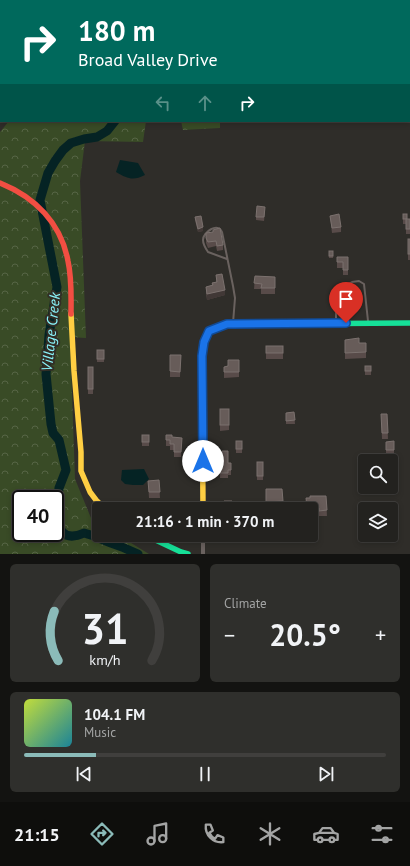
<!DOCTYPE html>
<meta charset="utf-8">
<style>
:root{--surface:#23221f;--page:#2f2f2c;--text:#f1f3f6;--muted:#a3a4a4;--line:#403f3d;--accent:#8bbbb9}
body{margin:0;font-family:"PT Sans",sans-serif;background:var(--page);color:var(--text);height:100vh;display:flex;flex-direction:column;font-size:15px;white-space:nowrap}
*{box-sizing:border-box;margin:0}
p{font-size:13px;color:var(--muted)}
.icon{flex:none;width:22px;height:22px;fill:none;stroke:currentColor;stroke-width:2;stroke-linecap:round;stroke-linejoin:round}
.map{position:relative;height:554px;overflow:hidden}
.panel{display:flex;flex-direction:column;gap:10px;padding:10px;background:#131311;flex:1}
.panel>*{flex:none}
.banner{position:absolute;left:0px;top:0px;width:410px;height:122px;box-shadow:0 2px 6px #0003,0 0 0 1px var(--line);background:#00695c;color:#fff;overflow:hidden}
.tools{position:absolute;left:358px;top:454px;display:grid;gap:8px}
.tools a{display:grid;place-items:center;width:40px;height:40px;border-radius:4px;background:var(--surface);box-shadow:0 2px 6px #0003,0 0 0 1px var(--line);font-size:20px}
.speed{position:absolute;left:12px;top:490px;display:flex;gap:8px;font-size:20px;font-weight:700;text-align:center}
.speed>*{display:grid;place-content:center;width:52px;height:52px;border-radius:50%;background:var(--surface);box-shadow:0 2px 6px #0003,0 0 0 1px var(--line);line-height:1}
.speed .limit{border:2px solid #111;border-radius:6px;background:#fff;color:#111}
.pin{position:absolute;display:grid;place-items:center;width:34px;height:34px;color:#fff;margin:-41px -17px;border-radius:50% 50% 50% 0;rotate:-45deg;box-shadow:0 0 4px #0007}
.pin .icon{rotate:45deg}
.me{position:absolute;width:44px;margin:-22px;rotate:0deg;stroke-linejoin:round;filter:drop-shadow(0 0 3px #0008)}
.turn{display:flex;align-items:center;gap:14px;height:84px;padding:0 12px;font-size:18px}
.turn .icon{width:52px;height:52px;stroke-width:2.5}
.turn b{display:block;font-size:28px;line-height:34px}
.lanes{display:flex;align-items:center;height:38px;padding:0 12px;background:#0003;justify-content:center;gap:20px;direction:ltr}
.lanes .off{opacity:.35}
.big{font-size:30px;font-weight:600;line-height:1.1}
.panel .tile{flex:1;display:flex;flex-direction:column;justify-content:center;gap:6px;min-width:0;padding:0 14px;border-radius:6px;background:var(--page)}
.panel .dial{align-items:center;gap:0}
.dial svg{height:104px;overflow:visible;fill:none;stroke:var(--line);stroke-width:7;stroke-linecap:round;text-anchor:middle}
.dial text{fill:var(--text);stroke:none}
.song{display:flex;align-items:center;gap:12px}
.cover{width:48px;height:48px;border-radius:6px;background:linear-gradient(135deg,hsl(70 70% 55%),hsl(190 70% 35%))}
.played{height:4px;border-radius:2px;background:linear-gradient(90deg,var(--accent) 20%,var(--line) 20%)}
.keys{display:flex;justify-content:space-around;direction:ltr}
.heat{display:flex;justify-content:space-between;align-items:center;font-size:22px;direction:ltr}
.panel .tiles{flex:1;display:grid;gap:10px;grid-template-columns:1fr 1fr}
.tile:last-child{grid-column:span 2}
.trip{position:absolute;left:92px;top:502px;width:226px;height:40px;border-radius:4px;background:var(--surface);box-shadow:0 2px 6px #0003,0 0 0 1px var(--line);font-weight:600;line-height:40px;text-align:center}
.tabs{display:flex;height:64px;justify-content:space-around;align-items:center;background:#0e0e0c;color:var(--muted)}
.tabs .icon{width:28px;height:28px}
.tabs .on{color:var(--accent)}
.tabs b{font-size:18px;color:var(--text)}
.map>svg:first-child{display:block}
.forest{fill:url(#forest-crowns);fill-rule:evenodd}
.water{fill:#052324}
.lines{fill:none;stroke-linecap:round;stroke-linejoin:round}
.river{stroke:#052324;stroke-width:9}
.lane{stroke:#6a625f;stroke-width:2}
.street{stroke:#6a625f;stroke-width:4}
.fast{stroke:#16e098;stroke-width:5.5}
.slow{stroke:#ffcf43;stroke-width:5.5}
.jam{stroke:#f24e42;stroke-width:5.5}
.wall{fill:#584b49}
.shaded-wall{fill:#413836}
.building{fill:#675c59;stroke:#7b716e}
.route-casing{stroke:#114b97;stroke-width:10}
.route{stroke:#1a73e8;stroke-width:7}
.labels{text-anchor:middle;stroke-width:4;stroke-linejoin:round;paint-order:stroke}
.water-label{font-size:15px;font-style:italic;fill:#89f4fb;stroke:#322e26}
</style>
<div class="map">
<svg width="410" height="554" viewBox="0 0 410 554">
<defs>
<pattern id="forest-crowns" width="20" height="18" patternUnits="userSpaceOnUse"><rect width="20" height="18" fill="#394b26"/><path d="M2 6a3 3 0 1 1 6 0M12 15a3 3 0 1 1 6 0" fill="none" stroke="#566545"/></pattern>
</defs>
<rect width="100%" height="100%" fill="#2f2d29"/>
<g class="forest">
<path d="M9,121H146L143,142L85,141L80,181L86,338L70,337L75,479L91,518L99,523V535H118L149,554H0V132ZM21,499H55V533H21Z"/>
<polygon points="181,121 220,121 220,128 183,130"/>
</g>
<g class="water">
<path d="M120,160L138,163L145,175C133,181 128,179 116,172Z"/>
<polygon points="144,469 149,479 143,485 133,485 125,484 121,480 122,470"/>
</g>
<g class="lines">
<g class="river">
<polyline points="142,1 142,0"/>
<polyline points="55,507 58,499 59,488 66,470 59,440 53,433 51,424 46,374 49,335 57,287 40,200 48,173 55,161 63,150 71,143 84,139 97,137 107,131 115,121"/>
<path d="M55,509C58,528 62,543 84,533L94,536L111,543L122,547L138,554"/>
</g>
<g class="lane">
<path d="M227,259L208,252C206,249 203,244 203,240C203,232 218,222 222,232L233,286L235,298L233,323"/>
<polyline points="336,322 336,291 352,282 359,281 364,284 368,321"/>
</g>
<g class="street">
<polyline points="407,0 407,1"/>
<polyline points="288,1 289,0"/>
<polyline points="371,1 372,0"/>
<polyline points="409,3 410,5"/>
<polyline points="203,535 203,554"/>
</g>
<g class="fast">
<polyline points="262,324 410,323"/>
<polyline points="145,535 181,552 188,554"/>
</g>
<g class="slow">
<polyline points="71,314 74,371 81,452 81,471 90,492 96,500 105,509"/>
<polyline points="203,509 202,356 204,342 209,331 227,324 262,324"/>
</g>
<path class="jam" d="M0,183C35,197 61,223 68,261C72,279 71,297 71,314"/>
</g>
<g class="wall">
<polygon points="265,211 264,221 256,220 256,217"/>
<polygon points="403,214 407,219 410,219 410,234 406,234 406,224 403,224"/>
<polygon points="330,216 341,227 341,232 332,233"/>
<polygon points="195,217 203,231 198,232 195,220"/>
<polygon points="206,233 223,245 223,250 217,251 216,246 208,248 206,243"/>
<rect x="408" y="239" width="2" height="21"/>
<rect x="329" y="251" width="4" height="7"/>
<polygon points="337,257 348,257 348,275 343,275 343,268 337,268"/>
<polygon points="216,275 225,295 207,300 206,293 206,287 212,286 212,283 216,282"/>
<polygon points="255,276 275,277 275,294 261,294 261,289 254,289"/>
<polygon points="345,340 359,343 366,343 366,358 345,359"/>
<rect x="266" y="346" width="17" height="13"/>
<rect x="97" y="350" width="7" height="12"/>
<polygon points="170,355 181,355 180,377 170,377"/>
<polygon points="239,360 239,377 224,378 224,367 228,366"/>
<rect x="365" y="366" width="6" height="9"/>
<rect x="88" y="367" width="5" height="27"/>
<polygon points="220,409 229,409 229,430 220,431"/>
<polygon points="294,412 295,424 286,424 286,413"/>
<polygon points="381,414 387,414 388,439 382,439"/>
<rect x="142" y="435" width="7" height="11"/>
<polygon points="166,435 172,437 182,438 181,457 174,457 174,450 170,450 170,446 166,446"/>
<rect x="236" y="441" width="6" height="12"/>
<polygon points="394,441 394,453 386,454 386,442"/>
<polygon points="220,459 228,463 231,463 231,475 228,475 228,478 220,478"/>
<rect x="257" y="462" width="6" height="18"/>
<polygon points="159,480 160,498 149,498 148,481"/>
<polygon points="266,489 282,489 283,507 266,507"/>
<polygon points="326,496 327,516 319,516 319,514 311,514 311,509 306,509 306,498"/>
</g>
<g class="shaded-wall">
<polygon points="203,227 203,231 198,232 198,229"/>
<polygon points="225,290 225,295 207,300 207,294"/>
</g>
<g class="building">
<polygon points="257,206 265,207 264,217 256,217"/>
<polygon points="339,214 341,227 332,228 330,216"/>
<rect x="403" y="214" width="4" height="5"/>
<polygon points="201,216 203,227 198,229 195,217"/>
<rect x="406" y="219" width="4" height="10"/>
<polygon points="220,228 223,245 217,246 216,241 208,242 206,238 206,233 213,232 213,230"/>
<rect x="408" y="239" width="2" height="15"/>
<rect x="329" y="251" width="4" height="5"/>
<polygon points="337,257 348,257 348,270 343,270 343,262 337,262"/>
<polygon points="222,274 225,290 207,294 206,287 213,285 212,283 217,282 216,275"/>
<polygon points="255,276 275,277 275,288 261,288 262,284 254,283"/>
<polygon points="359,338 359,343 366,343 366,352 345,353 345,340"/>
<rect x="266" y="346" width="17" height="7"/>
<rect x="97" y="350" width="7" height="9"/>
<polygon points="170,355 181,355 180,372 170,371"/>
<polygon points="228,360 239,360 239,372 224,372 224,367 228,366"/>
<rect x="365" y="366" width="6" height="5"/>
<rect x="88" y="367" width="5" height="22"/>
<rect x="220" y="409" width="9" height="16"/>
<polygon points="294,412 295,420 286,421 286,413"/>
<polygon points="381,414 387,414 388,433 382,433"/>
<rect x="142" y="435" width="7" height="7"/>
<polygon points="166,435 172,435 172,437 182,438 181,452 174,452 174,444 170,444 170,440 166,440"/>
<rect x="236" y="441" width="6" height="8"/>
<polygon points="394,441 394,450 386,450 386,442"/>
<polygon points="222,451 228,451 228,463 231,463 231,470 228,470 228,473 220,473 220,459 222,459"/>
<rect x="257" y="462" width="6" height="14"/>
<polygon points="159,480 160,492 149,492 148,481"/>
<polygon points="266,489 282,489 283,501 266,502"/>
<polygon points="310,496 326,496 327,510 319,511 319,508 307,508 306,498 310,498"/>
<polygon points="224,501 232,501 232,509 220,509 224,509"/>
</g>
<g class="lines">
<defs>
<polyline id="route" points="203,461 202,356 204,342 209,331 227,324 233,324 346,323"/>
</defs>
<use href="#route" class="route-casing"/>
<use href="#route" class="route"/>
</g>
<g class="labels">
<g class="water-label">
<text transform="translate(51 332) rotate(-84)" y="5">Village Creek</text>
</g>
</g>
</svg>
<div class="tools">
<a><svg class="icon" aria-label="search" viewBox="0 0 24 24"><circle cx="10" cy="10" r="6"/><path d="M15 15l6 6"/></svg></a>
<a><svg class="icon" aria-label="layers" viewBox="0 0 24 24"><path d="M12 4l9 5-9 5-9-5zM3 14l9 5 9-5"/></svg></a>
</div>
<div class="speed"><div class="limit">40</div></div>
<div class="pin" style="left:346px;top:323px;background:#d93025"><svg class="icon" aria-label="arrive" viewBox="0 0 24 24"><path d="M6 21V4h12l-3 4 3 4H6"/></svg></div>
<svg class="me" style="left:203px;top:461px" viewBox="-20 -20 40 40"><circle r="19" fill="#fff"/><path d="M0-13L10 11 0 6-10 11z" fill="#1a73e8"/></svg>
<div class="trip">21:16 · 1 min · 370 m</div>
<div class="banner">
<div class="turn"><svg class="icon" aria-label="right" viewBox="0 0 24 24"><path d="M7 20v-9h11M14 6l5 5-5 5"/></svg><div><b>180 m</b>Broad Valley Drive</div></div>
<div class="lanes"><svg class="icon off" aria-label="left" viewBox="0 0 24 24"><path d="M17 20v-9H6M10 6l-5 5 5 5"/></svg><svg class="icon off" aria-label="ahead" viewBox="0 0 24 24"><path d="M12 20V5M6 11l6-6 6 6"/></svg><svg class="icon" aria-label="right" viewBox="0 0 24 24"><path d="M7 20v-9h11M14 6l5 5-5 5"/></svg></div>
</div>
</div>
<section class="panel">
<div class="tiles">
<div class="tile dial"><svg viewBox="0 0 100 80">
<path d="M14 69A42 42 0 1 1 86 69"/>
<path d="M14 69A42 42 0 0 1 11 31" stroke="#8bbbb9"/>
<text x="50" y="56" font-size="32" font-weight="700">31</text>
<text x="50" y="72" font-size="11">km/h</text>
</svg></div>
<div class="tile"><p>Climate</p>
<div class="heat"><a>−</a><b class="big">20.5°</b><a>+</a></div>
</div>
<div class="tile">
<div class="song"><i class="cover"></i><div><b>104.1 FM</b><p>Music</p></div></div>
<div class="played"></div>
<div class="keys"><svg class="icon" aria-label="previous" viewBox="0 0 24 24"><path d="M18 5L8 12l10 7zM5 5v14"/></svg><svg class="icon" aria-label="pause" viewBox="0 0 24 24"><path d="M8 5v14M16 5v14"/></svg><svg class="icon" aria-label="next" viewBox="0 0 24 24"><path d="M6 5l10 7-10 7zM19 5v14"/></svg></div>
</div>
</div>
</section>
<nav class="tabs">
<b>21:15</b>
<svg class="icon on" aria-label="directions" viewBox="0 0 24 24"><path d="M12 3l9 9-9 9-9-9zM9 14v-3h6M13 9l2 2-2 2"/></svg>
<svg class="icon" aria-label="music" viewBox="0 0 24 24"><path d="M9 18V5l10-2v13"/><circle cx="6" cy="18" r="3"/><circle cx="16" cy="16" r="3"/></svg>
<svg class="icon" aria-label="phone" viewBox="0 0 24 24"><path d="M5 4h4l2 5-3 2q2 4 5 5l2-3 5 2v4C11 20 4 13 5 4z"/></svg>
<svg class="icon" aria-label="climate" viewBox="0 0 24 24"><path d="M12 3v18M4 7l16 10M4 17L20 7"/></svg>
<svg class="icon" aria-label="car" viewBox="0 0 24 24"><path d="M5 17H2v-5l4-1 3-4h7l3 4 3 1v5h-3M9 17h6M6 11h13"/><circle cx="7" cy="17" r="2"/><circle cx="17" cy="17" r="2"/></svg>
<svg class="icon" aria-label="filters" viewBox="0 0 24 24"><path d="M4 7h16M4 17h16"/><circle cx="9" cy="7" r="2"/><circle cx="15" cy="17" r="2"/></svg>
</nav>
